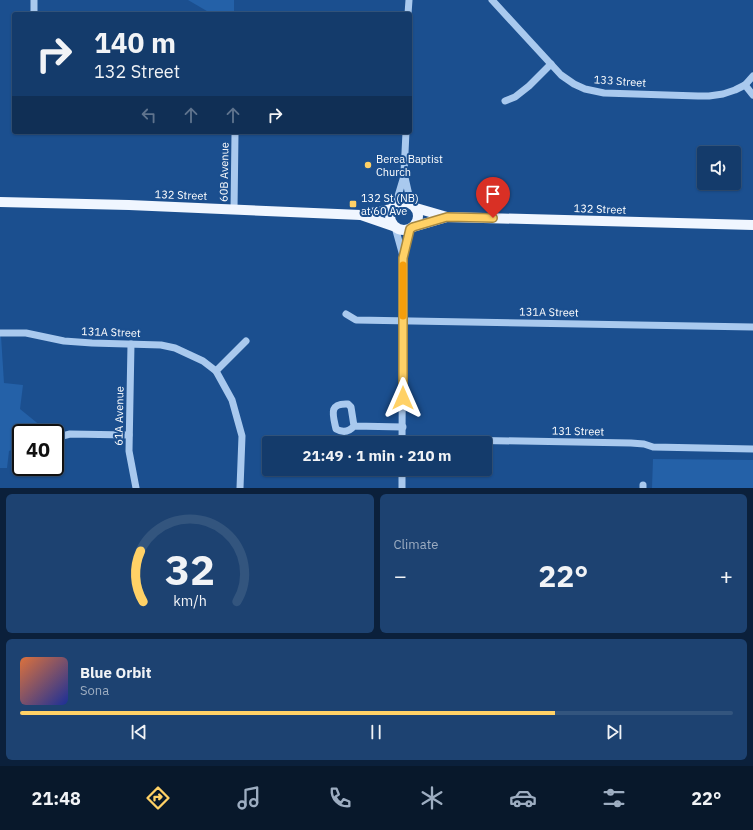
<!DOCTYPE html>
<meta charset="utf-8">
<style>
:root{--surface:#143b6b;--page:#1d4271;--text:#f1f3f6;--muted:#9dadc1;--line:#33557e;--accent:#ffd166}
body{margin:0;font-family:"IBM Plex Sans",sans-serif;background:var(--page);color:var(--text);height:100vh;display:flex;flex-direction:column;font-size:15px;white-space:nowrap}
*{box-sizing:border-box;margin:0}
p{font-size:13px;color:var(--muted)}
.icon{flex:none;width:22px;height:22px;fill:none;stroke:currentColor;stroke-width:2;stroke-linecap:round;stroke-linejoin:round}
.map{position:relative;height:488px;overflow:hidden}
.side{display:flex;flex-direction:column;gap:6px;padding:6px;background:#0b203b;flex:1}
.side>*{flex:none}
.hud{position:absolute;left:12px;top:12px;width:400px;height:122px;border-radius:4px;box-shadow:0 1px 3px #0004,0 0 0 1px var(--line);background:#143b6b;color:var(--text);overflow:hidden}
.fabs{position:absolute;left:697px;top:146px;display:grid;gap:8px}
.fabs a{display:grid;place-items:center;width:44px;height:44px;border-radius:4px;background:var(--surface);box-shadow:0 1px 3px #0004,0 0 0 1px var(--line);font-size:20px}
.speed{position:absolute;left:12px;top:424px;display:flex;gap:8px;font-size:20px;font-weight:700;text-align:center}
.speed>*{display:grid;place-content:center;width:52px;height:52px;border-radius:50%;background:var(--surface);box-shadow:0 1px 3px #0004,0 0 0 1px var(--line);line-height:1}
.speed .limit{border:2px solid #111;border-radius:6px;background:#fff;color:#111}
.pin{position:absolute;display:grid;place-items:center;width:34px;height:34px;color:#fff;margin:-41px -17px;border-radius:50% 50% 50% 0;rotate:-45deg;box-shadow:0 0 4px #0007}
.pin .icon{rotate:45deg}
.me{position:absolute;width:44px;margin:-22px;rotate:0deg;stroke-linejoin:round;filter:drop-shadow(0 0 3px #0008)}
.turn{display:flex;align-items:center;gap:14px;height:84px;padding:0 16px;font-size:18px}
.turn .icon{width:52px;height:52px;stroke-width:2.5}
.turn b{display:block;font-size:28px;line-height:34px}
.lanes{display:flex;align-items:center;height:38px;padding:0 16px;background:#0003;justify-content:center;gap:20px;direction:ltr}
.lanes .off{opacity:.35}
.big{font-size:30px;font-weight:700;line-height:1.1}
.side .widget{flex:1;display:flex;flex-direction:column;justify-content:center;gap:6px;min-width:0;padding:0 14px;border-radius:6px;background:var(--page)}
.side .dial{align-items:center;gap:0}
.dial svg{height:104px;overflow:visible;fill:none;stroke:var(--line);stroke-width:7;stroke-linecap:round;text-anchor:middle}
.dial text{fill:var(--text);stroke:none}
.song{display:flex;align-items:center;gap:12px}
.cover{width:48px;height:48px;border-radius:6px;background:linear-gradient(135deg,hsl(20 70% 55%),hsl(230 70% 35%))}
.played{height:4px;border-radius:2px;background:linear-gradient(90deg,var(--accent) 75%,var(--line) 75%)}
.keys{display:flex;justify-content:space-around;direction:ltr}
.heat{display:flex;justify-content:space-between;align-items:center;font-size:22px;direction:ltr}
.side .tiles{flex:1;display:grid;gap:6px;grid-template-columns:1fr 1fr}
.widget:last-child{grid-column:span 2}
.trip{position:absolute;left:262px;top:436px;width:230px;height:40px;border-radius:4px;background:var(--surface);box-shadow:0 1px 3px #0004,0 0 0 1px var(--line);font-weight:700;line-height:40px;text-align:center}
.dock{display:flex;height:64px;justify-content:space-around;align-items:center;background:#08182b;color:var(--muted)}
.dock .icon{width:28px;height:28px}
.dock .active{color:var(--accent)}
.dock b{font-size:18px;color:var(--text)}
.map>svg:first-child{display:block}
.green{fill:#2461a8}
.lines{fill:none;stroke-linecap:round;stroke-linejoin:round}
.minor{stroke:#a9c9ee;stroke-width:7}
.major{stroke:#f0f6ff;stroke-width:10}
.route-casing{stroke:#a68842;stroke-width:10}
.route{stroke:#ffd166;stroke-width:7}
.slow{stroke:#f59e0b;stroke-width:7}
.poi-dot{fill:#ffd166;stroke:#1b4f8f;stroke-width:1.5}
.labels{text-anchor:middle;stroke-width:4;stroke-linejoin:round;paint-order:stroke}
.street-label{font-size:11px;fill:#fff;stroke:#1b4f8f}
.poi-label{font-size:11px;fill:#fff;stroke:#1b4f8f;text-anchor:start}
</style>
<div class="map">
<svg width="753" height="488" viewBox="0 0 753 488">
<rect width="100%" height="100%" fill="#1b4f8f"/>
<g class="green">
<polygon points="188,0 234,0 234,14 212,14"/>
<polygon points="0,336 1,336 4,383 23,385 20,409 47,431 47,433 21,433 21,446 9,451 7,468 0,468"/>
<polygon points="653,459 753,460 753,488 652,488"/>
</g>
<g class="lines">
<g class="minor">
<polyline points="492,0 561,75 574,84 585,89 604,93 698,96 709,96 723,94 735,90 745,85 753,95"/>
<polyline points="34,14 34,0"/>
<polyline points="408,14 409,0"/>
<polyline points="745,85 753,76"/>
<polyline points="505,101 515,97 529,86 551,64"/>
<polyline points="406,132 404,173 411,204"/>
<polyline points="395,206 404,176"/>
<polyline points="234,210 235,134"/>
<polyline points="395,227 403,256"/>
<polyline points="346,314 356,320 753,327"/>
<polyline points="0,333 26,333 64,341 92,343 161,345 175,348 203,361 216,371 232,400 242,436 240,488"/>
<polyline points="131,344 129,451 136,488"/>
<polyline points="216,371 246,341"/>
<path d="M354,426L351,407L348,404C328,403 333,415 336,429C343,433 349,432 354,426L403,427"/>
<polyline points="55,438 70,434 129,435"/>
<polyline points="402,439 631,443 644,444 653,447 753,449"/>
<polyline points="402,443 403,259 410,229"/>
<polyline points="402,488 402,469"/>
<polyline points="643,488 643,485"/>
</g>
<g class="major">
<circle cx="404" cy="216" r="14"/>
<polyline points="0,202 129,205 361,215 392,209"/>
<polyline points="416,208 447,217 753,225"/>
<polyline points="361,215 393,226"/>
<polyline points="413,227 447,217"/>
</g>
</g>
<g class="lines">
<defs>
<polyline id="route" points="403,398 403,258 410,229 413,227 447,217 493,218"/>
</defs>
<use href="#route" class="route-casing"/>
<use href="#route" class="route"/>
<polyline class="slow" points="403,265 403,316"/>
</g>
<g class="poi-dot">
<circle cx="368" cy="165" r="4"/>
<rect x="349" y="200" width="8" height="8" rx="2"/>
</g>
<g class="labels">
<g class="street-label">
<text transform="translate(620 81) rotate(4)" y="4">133 Street</text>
<text transform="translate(224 172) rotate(-89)" y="4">60B Avenue</text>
<text transform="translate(181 195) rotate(2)" y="4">132 Street</text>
<text transform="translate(600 209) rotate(2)" y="4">132 Street</text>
<text transform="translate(549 312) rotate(1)" y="4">131A Street</text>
<text transform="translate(111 332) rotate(2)" y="4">131A Street</text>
<text transform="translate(119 416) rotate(-89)" y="4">61A Avenue</text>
<text transform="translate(578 431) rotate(1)" y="4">131 Street</text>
</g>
<g class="poi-label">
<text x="376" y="163">Berea Baptist<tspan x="376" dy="13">Church</tspan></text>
<text x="361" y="202">132 St (NB)<tspan x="361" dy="13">at 60 Ave</tspan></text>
</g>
</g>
</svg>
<div class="fabs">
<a><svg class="icon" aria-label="sound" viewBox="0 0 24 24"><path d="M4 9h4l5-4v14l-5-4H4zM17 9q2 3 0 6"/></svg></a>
</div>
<div class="speed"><div class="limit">40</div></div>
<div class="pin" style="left:493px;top:218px;background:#d93025"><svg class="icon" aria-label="arrive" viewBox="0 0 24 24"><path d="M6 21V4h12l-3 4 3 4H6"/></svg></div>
<svg class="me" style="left:403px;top:398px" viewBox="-20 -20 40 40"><path d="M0-17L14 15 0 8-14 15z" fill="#ffd166" stroke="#fff" stroke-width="4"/></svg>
<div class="trip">21:49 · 1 min · 210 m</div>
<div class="hud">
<div class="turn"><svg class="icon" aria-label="right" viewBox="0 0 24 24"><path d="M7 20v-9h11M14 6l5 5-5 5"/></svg><div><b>140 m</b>132 Street</div></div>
<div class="lanes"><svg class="icon off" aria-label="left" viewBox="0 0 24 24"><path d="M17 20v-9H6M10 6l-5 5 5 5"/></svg><svg class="icon off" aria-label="ahead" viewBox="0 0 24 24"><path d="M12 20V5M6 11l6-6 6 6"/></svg><svg class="icon off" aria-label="ahead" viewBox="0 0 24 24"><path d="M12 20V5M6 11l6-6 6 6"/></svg><svg class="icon" aria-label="right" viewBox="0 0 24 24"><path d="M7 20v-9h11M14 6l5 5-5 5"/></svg></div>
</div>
</div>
<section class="side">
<div class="tiles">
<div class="widget dial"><svg viewBox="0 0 100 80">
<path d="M14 69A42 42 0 1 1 86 69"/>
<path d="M14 69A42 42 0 0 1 12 30" stroke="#ffd166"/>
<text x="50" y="56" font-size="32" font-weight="700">32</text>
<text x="50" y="72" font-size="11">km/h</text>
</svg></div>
<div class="widget"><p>Climate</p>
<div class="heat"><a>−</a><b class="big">22°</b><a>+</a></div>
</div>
<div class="widget">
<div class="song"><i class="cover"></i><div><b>Blue Orbit</b><p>Sona</p></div></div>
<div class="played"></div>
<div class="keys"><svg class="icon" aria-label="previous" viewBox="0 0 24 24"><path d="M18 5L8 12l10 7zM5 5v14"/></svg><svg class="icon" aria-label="pause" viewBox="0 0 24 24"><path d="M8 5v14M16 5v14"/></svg><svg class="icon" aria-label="next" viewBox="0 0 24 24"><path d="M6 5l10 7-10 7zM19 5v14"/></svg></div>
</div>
</div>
</section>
<nav class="dock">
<b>21:48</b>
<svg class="icon active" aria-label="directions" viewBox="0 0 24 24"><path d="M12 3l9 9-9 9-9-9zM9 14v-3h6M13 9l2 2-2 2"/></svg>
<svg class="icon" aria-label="music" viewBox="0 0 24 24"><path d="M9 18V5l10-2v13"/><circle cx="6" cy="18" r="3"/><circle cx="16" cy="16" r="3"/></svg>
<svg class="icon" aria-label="phone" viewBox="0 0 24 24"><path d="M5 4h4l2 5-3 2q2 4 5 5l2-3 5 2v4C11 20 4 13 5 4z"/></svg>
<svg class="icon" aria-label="climate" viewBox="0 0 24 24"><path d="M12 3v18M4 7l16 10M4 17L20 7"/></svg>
<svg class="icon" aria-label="car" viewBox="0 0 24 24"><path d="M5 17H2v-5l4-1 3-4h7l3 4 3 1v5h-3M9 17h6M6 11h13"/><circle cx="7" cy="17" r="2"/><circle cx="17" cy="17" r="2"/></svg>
<svg class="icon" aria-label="filters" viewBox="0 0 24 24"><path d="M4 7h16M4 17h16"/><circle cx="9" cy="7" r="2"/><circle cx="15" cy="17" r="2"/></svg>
<b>22°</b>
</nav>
